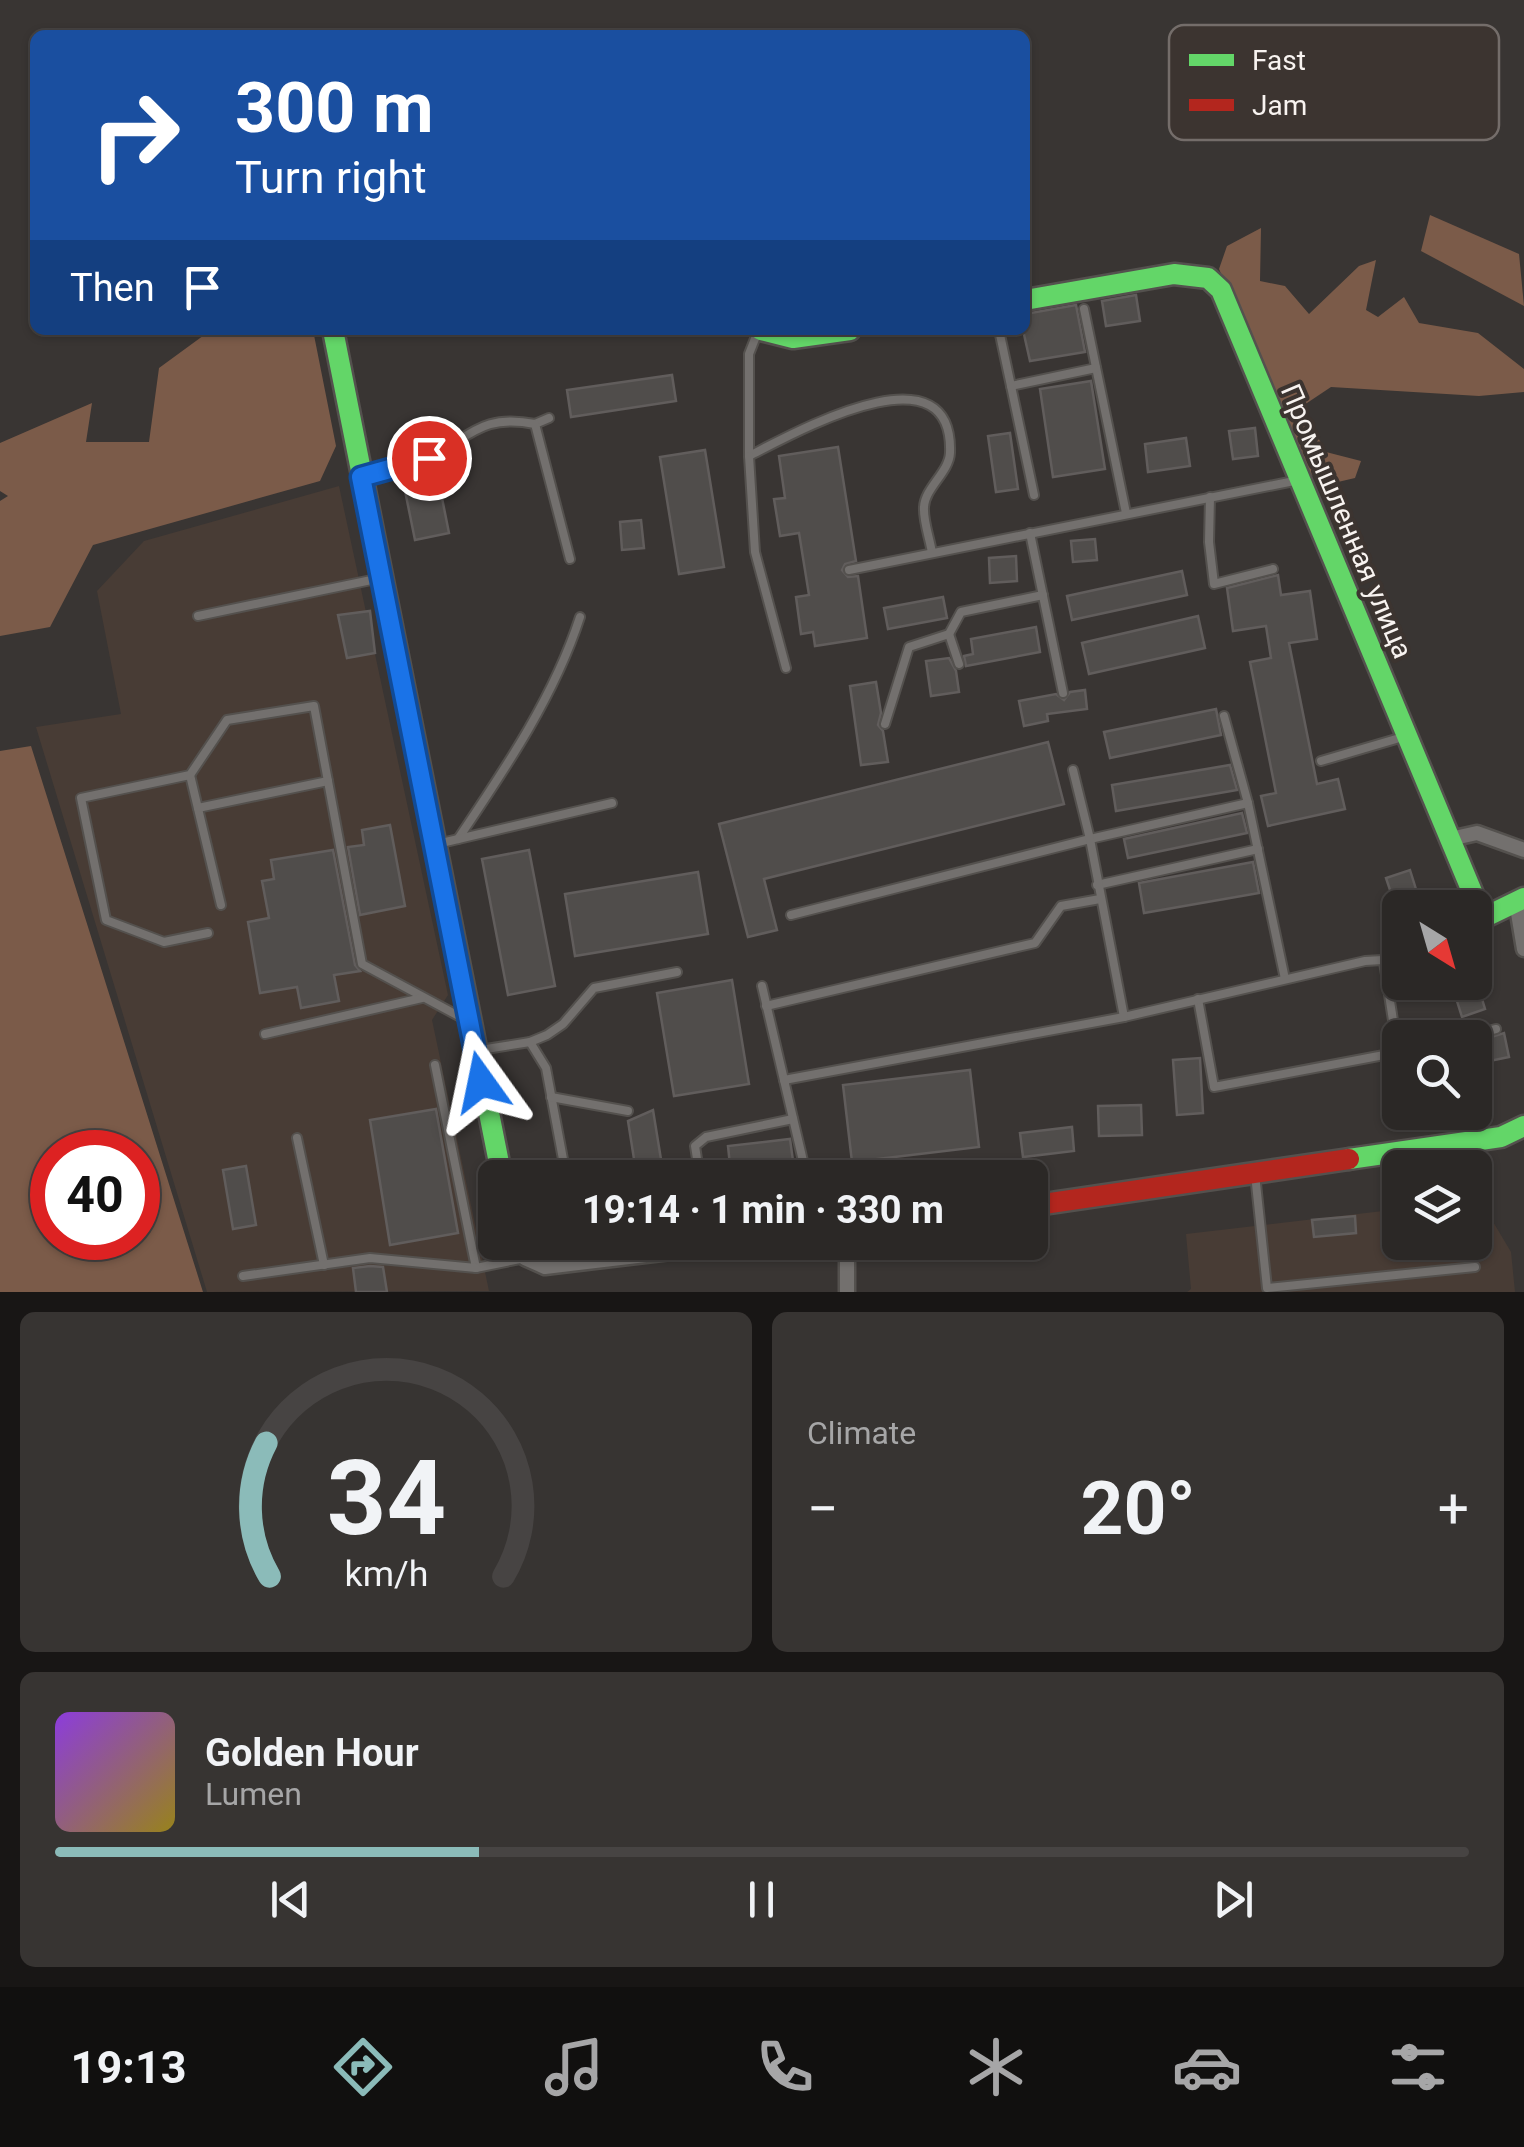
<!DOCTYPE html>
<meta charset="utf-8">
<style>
:root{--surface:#2b2826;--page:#373432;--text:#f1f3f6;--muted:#a6a6a7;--line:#474443;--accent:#8bbbb9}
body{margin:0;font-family:Roboto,sans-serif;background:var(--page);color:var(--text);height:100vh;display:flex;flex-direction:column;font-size:38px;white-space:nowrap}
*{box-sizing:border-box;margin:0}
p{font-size:32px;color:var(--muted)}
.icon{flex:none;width:55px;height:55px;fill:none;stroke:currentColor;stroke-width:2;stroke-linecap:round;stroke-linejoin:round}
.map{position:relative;height:1292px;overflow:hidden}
.sheet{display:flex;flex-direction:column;gap:20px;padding:20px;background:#181615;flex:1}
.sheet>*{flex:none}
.guide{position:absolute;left:30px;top:30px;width:1000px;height:305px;border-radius:15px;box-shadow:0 2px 8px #0004,0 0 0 2px var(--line);background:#1a4fa0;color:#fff;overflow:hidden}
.needle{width:65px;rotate:143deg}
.fabs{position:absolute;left:1382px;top:890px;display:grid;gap:20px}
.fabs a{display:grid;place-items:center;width:110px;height:110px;border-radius:15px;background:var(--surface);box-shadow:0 2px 8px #0004,0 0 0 2px var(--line);font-size:50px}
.speed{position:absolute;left:30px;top:1130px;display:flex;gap:20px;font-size:50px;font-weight:700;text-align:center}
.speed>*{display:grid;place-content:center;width:130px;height:130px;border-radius:50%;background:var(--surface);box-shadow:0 2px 8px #0004,0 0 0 2px var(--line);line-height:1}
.speed .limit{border:15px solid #d22;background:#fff;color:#111}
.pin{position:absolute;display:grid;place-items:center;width:85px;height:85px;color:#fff;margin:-42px;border:5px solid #fff;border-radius:50%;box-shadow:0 2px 10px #0007}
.me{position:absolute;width:110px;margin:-55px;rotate:348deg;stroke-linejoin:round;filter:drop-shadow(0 0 8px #0008)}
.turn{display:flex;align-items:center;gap:35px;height:210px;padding:0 40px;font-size:45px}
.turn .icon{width:130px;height:130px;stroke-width:2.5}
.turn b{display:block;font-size:70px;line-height:85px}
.then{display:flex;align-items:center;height:95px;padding:0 40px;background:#0003;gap:20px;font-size:38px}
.big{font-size:75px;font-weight:700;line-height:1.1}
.sheet .card{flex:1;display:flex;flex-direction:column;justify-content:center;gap:15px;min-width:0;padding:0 35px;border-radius:15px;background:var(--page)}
.sheet .dial{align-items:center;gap:0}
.dial svg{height:260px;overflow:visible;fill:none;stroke:var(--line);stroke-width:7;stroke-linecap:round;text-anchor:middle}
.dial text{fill:var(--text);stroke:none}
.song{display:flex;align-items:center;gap:30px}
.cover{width:120px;height:120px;border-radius:15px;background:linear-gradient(135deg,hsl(270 70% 55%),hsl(50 70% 35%))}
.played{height:10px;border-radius:5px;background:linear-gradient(90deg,var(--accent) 30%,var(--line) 30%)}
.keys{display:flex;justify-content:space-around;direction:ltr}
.heat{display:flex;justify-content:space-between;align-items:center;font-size:55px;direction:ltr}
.sheet .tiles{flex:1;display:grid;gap:20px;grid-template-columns:1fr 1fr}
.card:last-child{grid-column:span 2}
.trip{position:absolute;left:478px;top:1160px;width:570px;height:100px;border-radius:15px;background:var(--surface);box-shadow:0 2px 8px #0004,0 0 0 2px var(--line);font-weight:700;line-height:100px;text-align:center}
.tab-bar{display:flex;height:160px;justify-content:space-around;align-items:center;background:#11100f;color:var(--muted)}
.tab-bar .icon{width:70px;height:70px}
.tab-bar .selected{color:var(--accent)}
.tab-bar b{font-size:45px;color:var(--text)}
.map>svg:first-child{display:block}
.built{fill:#483c35}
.forest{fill:#7b5b49;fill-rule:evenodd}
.building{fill:#504d4b;stroke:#615d5c;stroke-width:2.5}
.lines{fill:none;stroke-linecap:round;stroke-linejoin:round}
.lane-casing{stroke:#54514e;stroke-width:12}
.street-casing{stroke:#54514e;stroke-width:19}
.fast-casing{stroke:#54514e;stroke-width:25}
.jam-casing{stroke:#54514e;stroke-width:25}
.lane{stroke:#73706e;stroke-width:8}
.street{stroke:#73706e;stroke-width:14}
.fast{stroke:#63d668;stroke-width:20}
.jam{stroke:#b3261e;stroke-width:20}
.route-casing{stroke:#114b97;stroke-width:25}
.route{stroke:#1a73e8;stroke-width:18}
.labels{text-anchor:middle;stroke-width:8;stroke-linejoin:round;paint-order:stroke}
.street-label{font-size:28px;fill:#f8f3f0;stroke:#3c3430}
.key{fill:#3c3430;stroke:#746d6a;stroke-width:2.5}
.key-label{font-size:28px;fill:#f8f3f0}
</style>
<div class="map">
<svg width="1524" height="1292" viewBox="0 0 1524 1292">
<rect width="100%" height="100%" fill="#393533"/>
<g class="built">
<polygon points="339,486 448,995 432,1020 489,1291 207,1292 36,727 121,714 97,591 144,541"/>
<polygon points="1475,1200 1480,1200 1511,1252 1515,1292 1187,1292 1191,1289 1186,1234 1400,1209 1400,1242 1475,1242"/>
</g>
<g class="forest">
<polygon points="1430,215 1519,254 1524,306 1421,251"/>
<polygon points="1261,228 1260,281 1285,286 1309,314 1359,266 1376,260 1366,310 1378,317 1404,297 1419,323 1478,333 1524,369 1524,392 1479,396 1331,387 1301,407 1326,452 1361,461 1355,478 1325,485 1308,472 1219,269 1227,246"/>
<polygon points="211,330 313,330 336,446 320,481 93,545 50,627 0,636 0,501 8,496 0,491 0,443 92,403 86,442 149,442 159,368"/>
<path d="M31,746L203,1292H0V751ZM138,1152V1238H52V1152Z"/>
</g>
<g class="building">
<polygon points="1136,295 1140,321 1106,326 1102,301"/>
<polygon points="1076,305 1085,352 1030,361 1023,330 1025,314"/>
<polygon points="672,375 676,401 571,417 567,390"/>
<polygon points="1091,381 1105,469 1053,477 1040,389"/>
<polygon points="1255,428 1258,456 1233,459 1229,431"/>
<polygon points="1010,433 1018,489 996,492 988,436"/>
<polygon points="1186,438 1190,466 1148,472 1145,444"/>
<polygon points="838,447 856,561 845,564 842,570 848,577 858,576 867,638 815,646 813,632 801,634 796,597 809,595 799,533 780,536 774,499 785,498 779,456"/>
<polygon points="705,450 724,567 679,574 660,457"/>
<polygon points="436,468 449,533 415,540 402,476"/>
<polygon points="641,520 644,548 622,550 620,522"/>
<polygon points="1095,539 1097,560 1073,562 1071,541"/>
<polygon points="1016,556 1017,581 990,583 989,558"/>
<polygon points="1182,571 1187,595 1072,620 1067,596"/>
<polygon points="1278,575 1281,595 1310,591 1317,639 1289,643 1317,784 1338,779 1345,809 1268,826 1261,796 1276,793 1250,662 1271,658 1266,626 1233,631 1227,588"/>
<polygon points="943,597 947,618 888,629 884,608"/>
<polygon points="370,611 375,653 347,658 338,615"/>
<polygon points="1198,616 1205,648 1089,674 1082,643"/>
<polygon points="1036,627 1040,652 966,666 964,656 973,654 971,639"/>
<polygon points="949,658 956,671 959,692 931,696 926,661"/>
<polygon points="876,682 881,713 878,725 883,731 888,762 861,765 850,686"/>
<polygon points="1085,690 1087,709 1047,714 1048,721 1024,726 1019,701 1056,694 1064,700 1070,692"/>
<polygon points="1216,709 1221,735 1110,758 1104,732"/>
<polygon points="1048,742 1064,804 764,879 777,930 748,937 719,824"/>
<polygon points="1230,765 1237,790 1116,811 1112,785"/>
<polygon points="1242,813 1247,833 1128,858 1124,839"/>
<polygon points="390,825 405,906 360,915 348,847 364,845 362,830"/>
<polygon points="333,850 355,965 360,971 334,975 339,1001 301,1008 297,987 260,993 248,922 269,918 262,881 274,879 271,860"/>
<polygon points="529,850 555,986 508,995 482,859"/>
<polygon points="1253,862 1259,893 1144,913 1139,883"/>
<polygon points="1410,870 1420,902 1451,892 1456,908 1396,908 1386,878"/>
<polygon points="698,872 708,934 575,956 565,894"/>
<polygon points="732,980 749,1084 674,1096 657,993"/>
<polygon points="1451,982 1477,982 1485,1009 1462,1017"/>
<polygon points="1504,1033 1509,1057 1475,1064 1475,1042"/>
<polygon points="1200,1058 1203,1113 1177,1115 1173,1060"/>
<polygon points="970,1070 979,1147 852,1162 843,1085"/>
<polygon points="1141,1105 1142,1135 1099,1136 1098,1106"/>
<polygon points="436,1109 458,1233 390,1245 370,1120"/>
<polygon points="653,1110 664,1178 637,1178 628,1121"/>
<polygon points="1072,1127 1074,1151 1023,1157 1020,1133"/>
<polygon points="790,1139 794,1168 731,1175 728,1146"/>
<polygon points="246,1166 256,1225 233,1229 223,1170"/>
<polygon points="1355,1216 1356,1233 1314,1237 1312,1220"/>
<polygon points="370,1266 383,1267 387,1292 356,1292 353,1268"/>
</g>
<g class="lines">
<defs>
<g id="lane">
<polyline points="1084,309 1126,513"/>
<polyline points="999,330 1011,386 1096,368"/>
<path d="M758,331L749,354V456C791,435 954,342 950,453C949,472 925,488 924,507C923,521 930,539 932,553"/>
<polyline points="1011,386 1034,495"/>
<polyline points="535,424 549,418"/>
<polyline points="749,456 755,552 786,668"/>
<path d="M362,477C383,472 405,469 424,460C470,439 479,413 535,424L570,559"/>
<polyline points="1210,497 1209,542 1214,584 1273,569"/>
<polyline points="1030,533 1063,693"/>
<polyline points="849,570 1299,480"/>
<polyline points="198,616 381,578"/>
<polyline points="949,634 959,664"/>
<polyline points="1224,716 1248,803 1285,979"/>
<polyline points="885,724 909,647 949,634 961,612 1043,595"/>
<polyline points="1321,761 1403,737"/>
<polyline points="190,775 221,905"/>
<polyline points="198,808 328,781"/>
<path d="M458,839C505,769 554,697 580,617"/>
<polyline points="437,844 612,803"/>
<polyline points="1097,885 1258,849"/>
<polyline points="791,915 1090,839 1248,803"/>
<polyline points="208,933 164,942 106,920 81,798 190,775 227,720 314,706 362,964 468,1021"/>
<polyline points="1384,962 1400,1066"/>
<polyline points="762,986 784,1080"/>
<polyline points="1198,999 1214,1087 1400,1052"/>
<polyline points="766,1006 1035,943 1061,906 1100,899"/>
<polyline points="1124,1017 1365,961 1400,959"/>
<polyline points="265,1034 422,998"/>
<polyline points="1459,1038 1496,1029"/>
<polyline points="530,1042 546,1068 565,1170"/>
<polyline points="480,1050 530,1042 547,1035 563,1024 594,988 677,972"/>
<polyline points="435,1065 476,1268"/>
<polyline points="551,1097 628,1111"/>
<polyline points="297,1138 324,1265"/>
<polyline points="1431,1148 1434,1168"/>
<polyline points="1255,1174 1267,1288 1475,1267"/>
<polyline points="700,1178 695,1146 706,1137 793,1119"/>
<polyline points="807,1178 784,1080 1124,1017 1090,839 1073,770"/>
<polyline points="243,1276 370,1258 476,1268 525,1258"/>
</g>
<g id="street">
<polyline points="1450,839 1477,833 1524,850"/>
<polyline points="1516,901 1524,949"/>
<polyline points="517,1242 525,1258 545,1267 755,1242"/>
<polyline points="847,1242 847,1292"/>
</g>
<g id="fast">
<polyline points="1025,300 1174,274 1208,278 1221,290 1483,918 1524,898"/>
<polyline points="333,330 502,1178"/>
<polyline points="761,330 793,338 850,330"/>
<polyline points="1349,1159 1501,1137 1524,1126"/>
</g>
<polyline id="jam" points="1030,1206 1349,1159"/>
</defs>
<use href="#lane" class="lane-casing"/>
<use href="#street" class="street-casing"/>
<use href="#fast" class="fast-casing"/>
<use href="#jam" class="jam-casing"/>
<use href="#lane" class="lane"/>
<use href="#street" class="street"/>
<use href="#fast" class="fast"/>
<use href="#jam" class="jam"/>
</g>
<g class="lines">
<defs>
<polyline id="route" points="429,458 361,477 481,1082"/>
</defs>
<use href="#route" class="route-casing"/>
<use href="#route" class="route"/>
</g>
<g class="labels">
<g class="street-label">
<text transform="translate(1347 521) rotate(67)" y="10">Промышленная улица</text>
</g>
</g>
<rect x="1169" y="25" width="330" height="115" rx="15" class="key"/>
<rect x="1189" y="54" width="45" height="12" fill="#63d668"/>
<rect x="1189" y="99" width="45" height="12" fill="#b3261e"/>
<g class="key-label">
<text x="1252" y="70">Fast</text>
<text x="1252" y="115">Jam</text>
</g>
</svg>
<div class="fabs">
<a><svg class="needle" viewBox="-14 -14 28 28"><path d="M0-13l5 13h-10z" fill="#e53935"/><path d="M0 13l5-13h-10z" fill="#a6a6a7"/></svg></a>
<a><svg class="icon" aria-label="search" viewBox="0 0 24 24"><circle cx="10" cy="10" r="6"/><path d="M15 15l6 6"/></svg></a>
<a><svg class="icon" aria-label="layers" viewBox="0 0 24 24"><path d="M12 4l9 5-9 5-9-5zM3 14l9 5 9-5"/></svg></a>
</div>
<div class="speed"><div class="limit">40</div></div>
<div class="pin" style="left:429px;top:458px;background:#d93025"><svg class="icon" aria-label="arrive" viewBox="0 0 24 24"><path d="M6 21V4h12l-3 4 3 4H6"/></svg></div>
<svg class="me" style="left:481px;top:1082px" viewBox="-20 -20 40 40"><path d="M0-17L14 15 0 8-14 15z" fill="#1a73e8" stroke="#fff" stroke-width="4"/></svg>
<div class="trip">19:14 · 1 min · 330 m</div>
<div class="guide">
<div class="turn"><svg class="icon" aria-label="right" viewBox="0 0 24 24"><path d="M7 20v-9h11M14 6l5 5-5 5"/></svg><div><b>300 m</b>Turn right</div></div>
<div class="then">Then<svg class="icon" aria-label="arrive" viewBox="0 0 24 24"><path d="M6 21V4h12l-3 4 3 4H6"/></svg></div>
</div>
</div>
<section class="sheet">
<div class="tiles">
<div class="card dial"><svg viewBox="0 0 100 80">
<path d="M14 69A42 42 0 1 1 86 69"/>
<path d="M14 69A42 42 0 0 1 13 28" stroke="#8bbbb9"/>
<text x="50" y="56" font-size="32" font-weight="700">34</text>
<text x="50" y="72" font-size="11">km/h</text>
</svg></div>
<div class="card"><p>Climate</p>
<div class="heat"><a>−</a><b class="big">20°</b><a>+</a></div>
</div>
<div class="card">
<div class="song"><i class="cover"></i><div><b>Golden Hour</b><p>Lumen</p></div></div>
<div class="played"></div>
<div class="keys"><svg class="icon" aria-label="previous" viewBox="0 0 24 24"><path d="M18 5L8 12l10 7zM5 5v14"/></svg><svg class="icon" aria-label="pause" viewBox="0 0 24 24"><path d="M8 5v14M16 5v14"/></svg><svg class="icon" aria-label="next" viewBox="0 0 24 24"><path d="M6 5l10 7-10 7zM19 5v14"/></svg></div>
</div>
</div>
</section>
<nav class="tab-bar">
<b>19:13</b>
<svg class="icon selected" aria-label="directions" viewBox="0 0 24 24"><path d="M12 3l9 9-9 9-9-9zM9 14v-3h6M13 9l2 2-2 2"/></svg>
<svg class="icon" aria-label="music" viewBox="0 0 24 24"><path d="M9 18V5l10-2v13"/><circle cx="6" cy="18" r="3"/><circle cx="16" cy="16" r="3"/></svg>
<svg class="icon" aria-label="phone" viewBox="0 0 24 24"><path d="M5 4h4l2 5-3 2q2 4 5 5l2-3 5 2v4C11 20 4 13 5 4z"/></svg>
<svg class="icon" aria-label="climate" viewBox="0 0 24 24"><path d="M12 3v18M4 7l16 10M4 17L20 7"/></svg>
<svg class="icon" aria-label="car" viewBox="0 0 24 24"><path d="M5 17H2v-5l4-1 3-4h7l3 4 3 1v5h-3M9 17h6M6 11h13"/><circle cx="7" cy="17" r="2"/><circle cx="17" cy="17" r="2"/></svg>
<svg class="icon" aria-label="filters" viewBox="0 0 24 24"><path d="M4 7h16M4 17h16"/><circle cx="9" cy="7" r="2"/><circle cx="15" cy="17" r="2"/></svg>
</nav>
